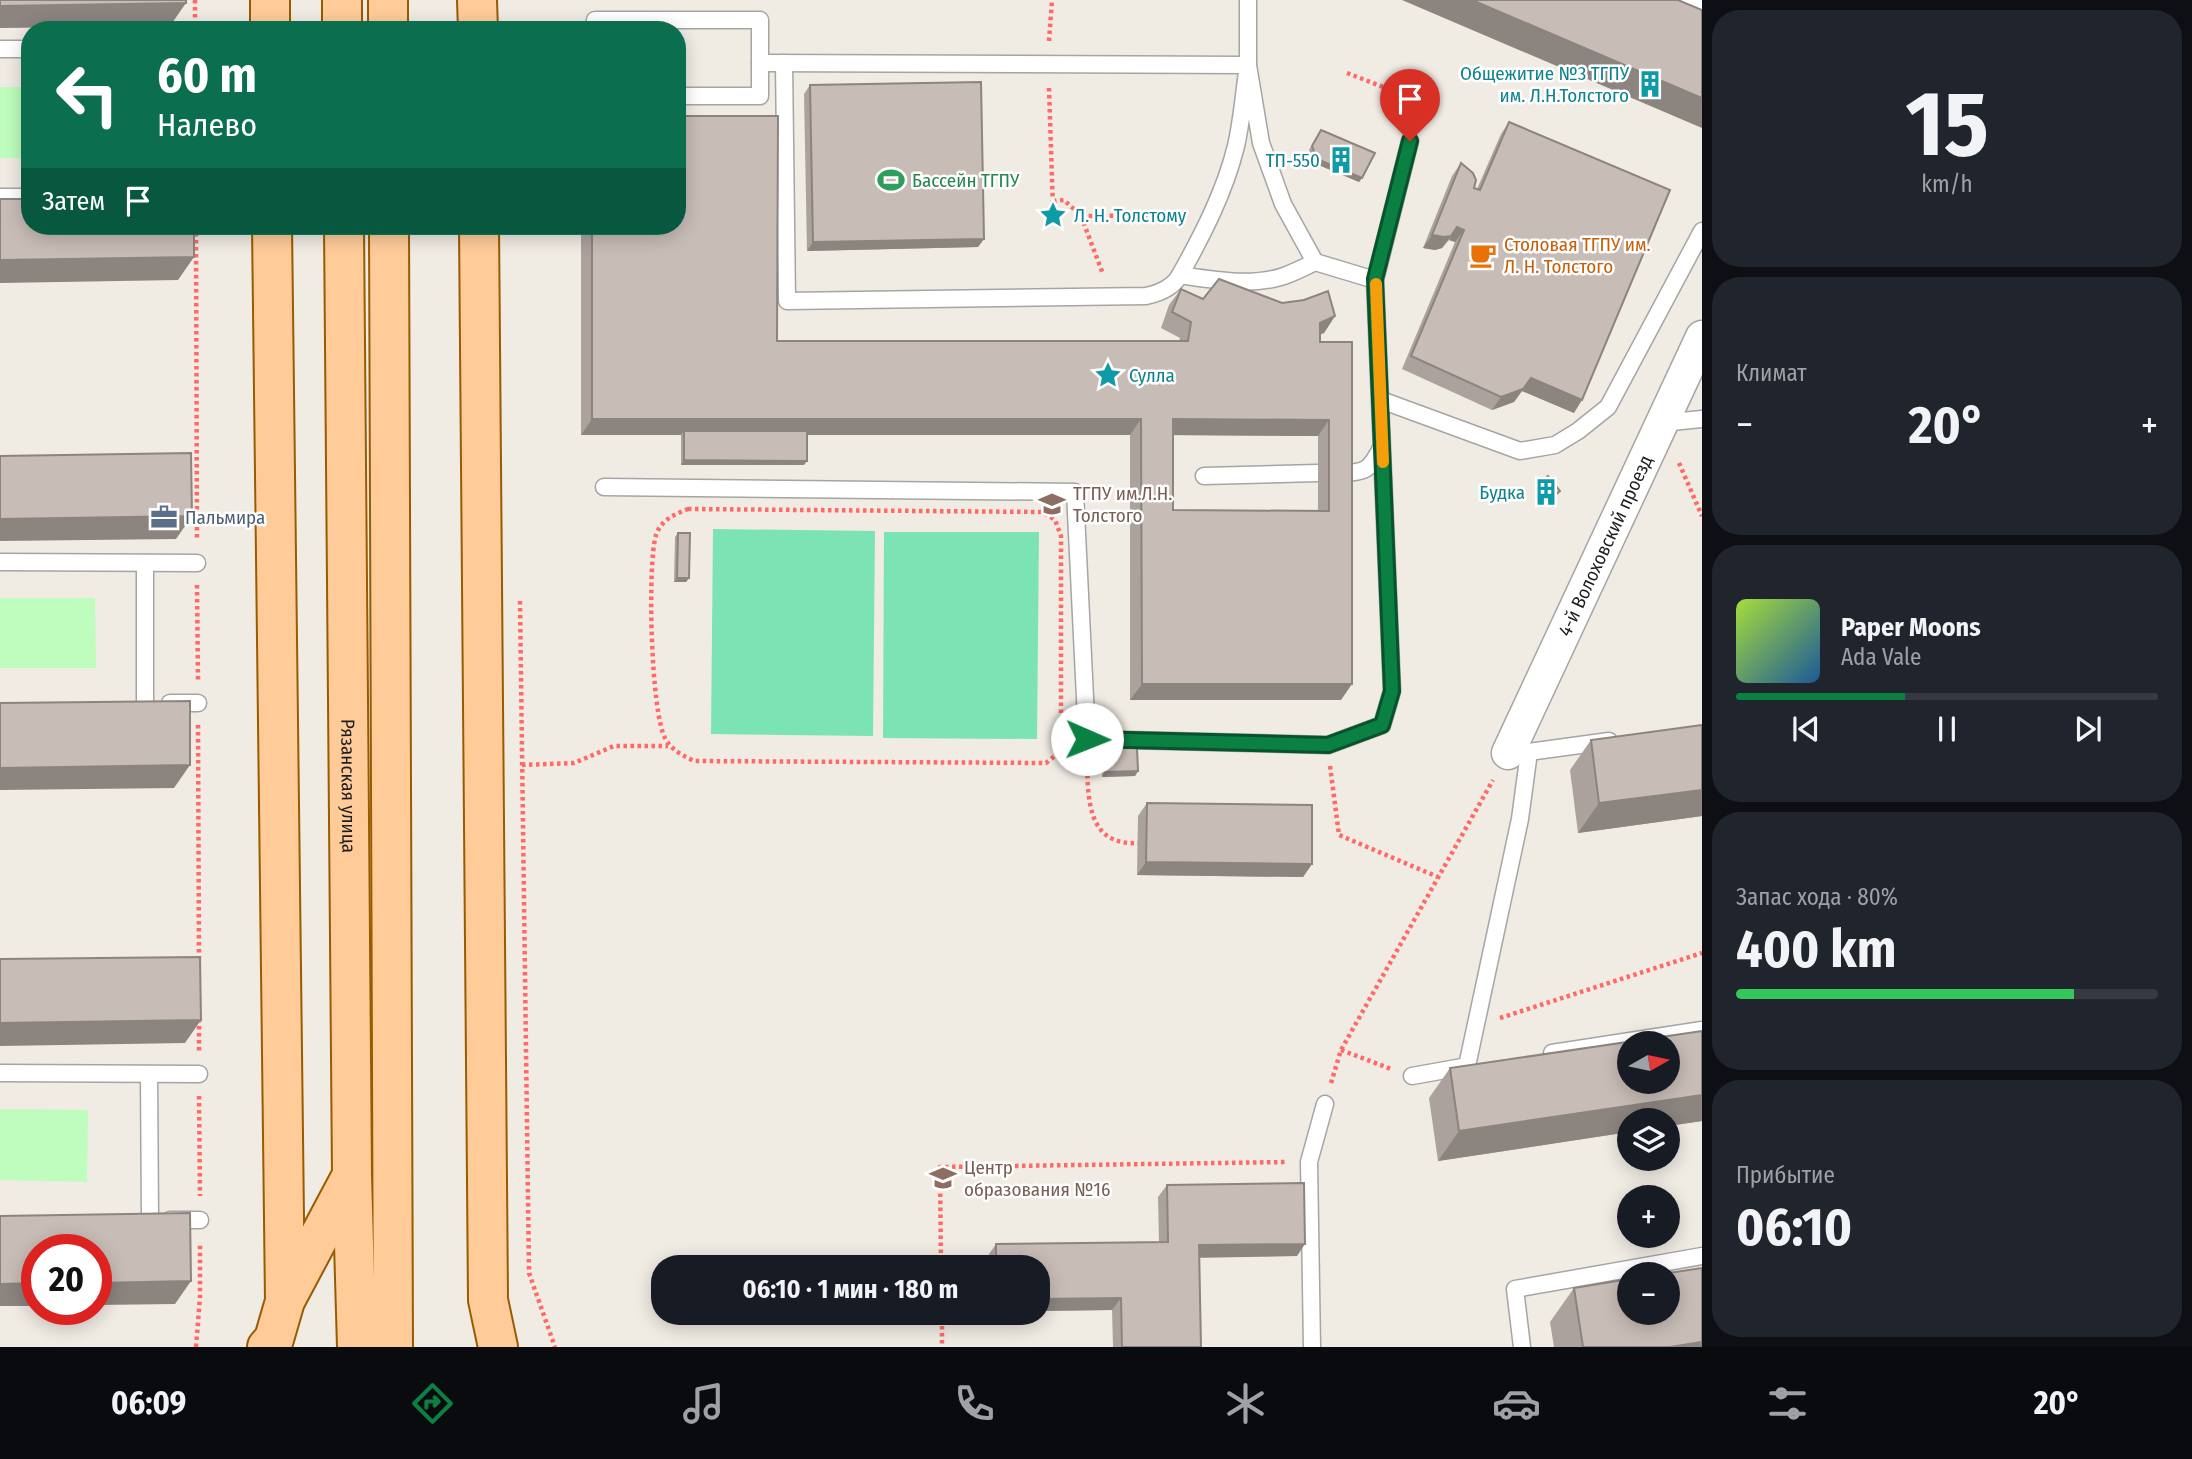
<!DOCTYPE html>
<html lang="ru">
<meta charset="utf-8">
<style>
:root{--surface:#171b24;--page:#20242c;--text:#f1f3f6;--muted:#9ea1a6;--line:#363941;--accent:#0b8043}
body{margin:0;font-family:"Fira Sans Condensed",sans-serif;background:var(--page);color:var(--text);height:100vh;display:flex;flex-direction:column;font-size:26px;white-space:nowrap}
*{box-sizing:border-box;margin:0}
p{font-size:23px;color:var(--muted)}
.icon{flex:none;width:38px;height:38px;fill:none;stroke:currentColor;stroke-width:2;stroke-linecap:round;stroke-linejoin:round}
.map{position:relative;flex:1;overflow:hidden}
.drawer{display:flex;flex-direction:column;gap:10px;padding:10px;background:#0d0f14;width:490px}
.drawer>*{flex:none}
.hud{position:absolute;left:21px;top:21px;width:665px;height:214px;border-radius:28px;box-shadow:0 4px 18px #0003;background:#0b6e4f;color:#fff;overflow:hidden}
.needle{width:46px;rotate:81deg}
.tools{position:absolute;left:1617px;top:1031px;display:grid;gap:14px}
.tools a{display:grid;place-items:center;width:63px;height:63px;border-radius:50%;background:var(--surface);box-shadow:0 4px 18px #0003;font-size:35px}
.speed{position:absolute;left:21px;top:1234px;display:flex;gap:14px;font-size:35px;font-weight:700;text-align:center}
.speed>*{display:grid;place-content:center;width:91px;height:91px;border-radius:50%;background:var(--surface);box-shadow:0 4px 18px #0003;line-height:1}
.speed .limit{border:10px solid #d22;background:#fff;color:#111}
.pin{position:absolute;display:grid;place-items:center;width:60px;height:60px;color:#fff;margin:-72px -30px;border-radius:50% 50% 50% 0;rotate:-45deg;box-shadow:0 0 7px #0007}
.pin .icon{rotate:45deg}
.me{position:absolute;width:77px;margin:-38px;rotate:91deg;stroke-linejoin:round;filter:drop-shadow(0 0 5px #0008)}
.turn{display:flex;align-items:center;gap:24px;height:147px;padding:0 21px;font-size:32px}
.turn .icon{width:91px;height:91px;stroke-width:2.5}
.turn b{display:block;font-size:49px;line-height:60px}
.then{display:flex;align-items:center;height:66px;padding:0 21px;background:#0003;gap:14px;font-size:26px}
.big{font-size:52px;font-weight:700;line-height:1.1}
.drawer .widget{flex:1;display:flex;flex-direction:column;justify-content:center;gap:10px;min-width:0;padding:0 24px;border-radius:28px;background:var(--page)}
.drawer .dial{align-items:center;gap:0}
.dial b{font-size:91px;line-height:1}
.song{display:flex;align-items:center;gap:21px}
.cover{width:84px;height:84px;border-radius:10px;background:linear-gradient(135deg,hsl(80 70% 55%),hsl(210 70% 35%))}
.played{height:7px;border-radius:4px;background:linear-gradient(90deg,var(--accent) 40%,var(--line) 40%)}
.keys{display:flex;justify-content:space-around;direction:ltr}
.heat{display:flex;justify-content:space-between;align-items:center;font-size:38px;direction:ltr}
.charge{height:10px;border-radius:5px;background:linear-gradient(90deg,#34c759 80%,var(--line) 0)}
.trip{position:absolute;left:651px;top:1255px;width:399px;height:70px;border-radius:28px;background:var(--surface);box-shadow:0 4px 18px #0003;font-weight:700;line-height:70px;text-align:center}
.tab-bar{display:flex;height:112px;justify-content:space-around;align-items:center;background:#090b0e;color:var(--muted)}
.tab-bar .icon{width:49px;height:49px}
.tab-bar .active{color:var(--accent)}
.tab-bar b{font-size:32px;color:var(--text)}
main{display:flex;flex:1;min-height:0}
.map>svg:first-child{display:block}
.park{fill:#befdbe}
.pitch{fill:#7ce4b4}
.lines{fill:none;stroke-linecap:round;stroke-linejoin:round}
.service-casing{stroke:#a5a5a5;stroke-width:19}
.minor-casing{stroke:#a5a5a5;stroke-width:35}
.primary-casing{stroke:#985b00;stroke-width:42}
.path{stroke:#ff6a65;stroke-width:4.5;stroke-dasharray:3.5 3.5;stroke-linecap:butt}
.service{stroke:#fff;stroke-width:16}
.minor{stroke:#fff;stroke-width:32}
.primary{stroke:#fc9;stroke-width:38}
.wall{fill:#aca29d;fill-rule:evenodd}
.shaded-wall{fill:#8c847f}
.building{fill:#c8bcb6;stroke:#8c847f;stroke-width:2;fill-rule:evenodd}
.route-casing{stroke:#07532c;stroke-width:18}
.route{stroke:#0b8043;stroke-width:12}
.slow{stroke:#f59e0b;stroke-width:12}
.labels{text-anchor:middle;stroke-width:5;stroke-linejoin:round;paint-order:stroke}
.culture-label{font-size:19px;fill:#0d838f;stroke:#fff;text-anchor:end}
.leisure-label{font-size:19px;fill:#27864d;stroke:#fff;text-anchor:start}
.food-label{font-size:19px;fill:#c56008;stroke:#fff;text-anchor:start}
.education-label{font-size:19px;fill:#785e54;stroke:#fff;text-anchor:start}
.service-label{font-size:19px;fill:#4e5e75;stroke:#fff;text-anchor:start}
.street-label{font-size:19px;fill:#1e1e1e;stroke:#fff}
</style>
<main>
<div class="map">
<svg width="1702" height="1347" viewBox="0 0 1702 1347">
<rect width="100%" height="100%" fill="#f0ebe3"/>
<g class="park">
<rect x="0" y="87" width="30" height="71"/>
<polygon points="0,598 95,598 96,668 0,668"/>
<polygon points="0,1109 88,1110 87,1182 0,1180"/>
</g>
<g class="pitch">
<polygon points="713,529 875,531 873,736 711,734"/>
<polygon points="884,532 1039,532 1037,739 883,738"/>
</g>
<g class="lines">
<defs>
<g id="service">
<polyline points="1248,0 1248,65 1261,143 1283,204 1315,262 1375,280"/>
<polyline points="1683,0 1700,7"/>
<polyline points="595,30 595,20 760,20 760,96 677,96"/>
<polyline points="0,49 30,49"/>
<path d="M760,63L1248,65C1244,92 1242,120 1236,146C1225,191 1203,234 1180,275C1214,280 1251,287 1284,276C1295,272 1305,267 1315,262"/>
<path d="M784,63L787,301L1146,296C1160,293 1173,288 1180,275"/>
<polyline points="0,197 30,197"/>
<polyline points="1381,400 1520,451 1555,445 1578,431 1608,407 1702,231"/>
<polyline points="1662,423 1702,419"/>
<path d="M1341,473C1365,473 1370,470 1381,448"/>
<polyline points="1204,476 1318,473"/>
<polyline points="604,487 1075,492 1087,739 1328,745 1382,725 1392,691 1375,280 1410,141"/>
<polyline points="0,562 197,563"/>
<polyline points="145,703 145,563"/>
<polyline points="170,703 198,703"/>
<polyline points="1521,753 1609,741"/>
<polyline points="1552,1053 1702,1030"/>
<polyline points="1467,1066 1520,819 1529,752"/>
<polyline points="0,1073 199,1074"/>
<polyline points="149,1074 150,1220"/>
<polyline points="1412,1076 1468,1066"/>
<polyline points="170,1220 200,1220"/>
<polyline points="1312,1347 1309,1162 1325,1104"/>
<polyline points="1522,1347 1515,1289 1702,1256"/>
</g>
<g id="minor">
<path id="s1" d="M1508,753L1702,337"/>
</g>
<g id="primary">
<polyline points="270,0 270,30"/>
<polyline points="342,0 342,30"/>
<polyline points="388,0 388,30"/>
<polyline points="477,0 478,30"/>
<path id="s2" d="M344,226L352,1175L357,1347"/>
<polyline points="389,226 393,1347"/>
<polyline points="479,226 488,1300 498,1347"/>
<polyline points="287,1297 351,1177"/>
<polyline points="267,1347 274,1339 285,1301 272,226"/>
</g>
</defs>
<use href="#service" class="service-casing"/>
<use href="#minor" class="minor-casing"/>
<use href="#primary" class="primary-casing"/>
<g class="path">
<polyline points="195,0 195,30"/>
<polyline points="1049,41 1052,0"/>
<polyline points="1347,73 1433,106"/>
<polyline points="1049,88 1053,209"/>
<polyline points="1053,201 1064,200 1081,216 1185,215"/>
<polyline points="1081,216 1103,274"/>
<polyline points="196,226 197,541"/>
<polyline points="1679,463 1702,516"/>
<path d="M688,509L1043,512L1055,520L1061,536V741L1056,755L1046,763L694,761C682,755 671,750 665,738C651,712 647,565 656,535C661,520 675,514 688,509Z"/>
<polyline points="197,585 198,681"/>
<polyline points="520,601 529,1273 555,1347"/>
<polyline points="198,725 199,961"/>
<path d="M1087,761C1088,799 1087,846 1138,843"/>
<polyline points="522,765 574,763 614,746 668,746"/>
<polyline points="1330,766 1339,835 1438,877"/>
<polyline points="1500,1018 1702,953"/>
<polyline points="199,1019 199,1052"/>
<polyline points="1341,1050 1391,1069"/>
<polyline points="1331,1083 1341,1050 1493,780"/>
<polyline points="199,1096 200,1196"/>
<polyline points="941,1267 940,1167 1287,1162"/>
<polyline points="942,1312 942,1347"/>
<polyline points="196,1347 200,1297 200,1243"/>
</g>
<use href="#service" class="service"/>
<use href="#minor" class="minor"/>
<use href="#primary" class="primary"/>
</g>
<g class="wall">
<polygon points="810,85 984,239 978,247 807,251 804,94"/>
<polygon points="1509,122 1574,413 1522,391 1514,402 1492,410 1402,369 1455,242 1449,240 1442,248 1435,250 1423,248 1452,176 1461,163 1474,188 1477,189 1501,134"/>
<polygon points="1318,134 1362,178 1359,182 1314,163 1309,150"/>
<path d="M581,226H677L777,341H1179L1180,338L1161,328L1169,305L1181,289L1203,299L1282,303L1335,316L1324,333L1320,334V342H1352L1341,700H1130V435H807L804,465H681V435H581ZM1173,435L1318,436V511L1173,510Z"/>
<polygon points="1539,484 1560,491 1557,495 1547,503 1536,488"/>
<polygon points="678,533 689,578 686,582 674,582 675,537"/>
<polygon points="1702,725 1702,816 1578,833 1570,770 1591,740"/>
<polygon points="1104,748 1138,771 1135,776 1102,777 1101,753"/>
<polygon points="1147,803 1312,864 1303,877 1137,875 1138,816"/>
<polygon points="1702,1031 1702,1121 1668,1126 1629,1120 1629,1132 1438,1161 1429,1098 1450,1068"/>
<polygon points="1167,1185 1297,1256 1199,1257 1201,1347 1113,1347 1112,1310 1038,1311 1038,1267 987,1267 987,1257 996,1244 1159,1242 1158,1197"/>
<polygon points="1574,1288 1702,1347 1554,1347 1550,1322"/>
</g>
<g class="shaded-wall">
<polygon points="1402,0 1472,0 1702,98 1702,128"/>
<polygon points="186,3 170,26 0,28 0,6"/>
<polygon points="1317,159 1362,178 1359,182 1314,163"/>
<polygon points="1457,227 1464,230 1455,242 1449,240"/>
<polygon points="1432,235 1451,236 1442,248 1435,250 1423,248"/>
<polygon points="984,239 978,247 807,251 813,242"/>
<polygon points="194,257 178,280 0,283 0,260"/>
<polygon points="1335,316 1324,333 1309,339 1320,323"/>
<polygon points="1531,378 1582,400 1574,413 1522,391 1514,402 1492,410 1501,397"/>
<polygon points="592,419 1141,419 1130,435 684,435 684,431 681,435 581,435"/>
<polygon points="1173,419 1329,420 1318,436 1162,435"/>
<polygon points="684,460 807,461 804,465 681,465"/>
<polygon points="192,516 176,539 0,541 0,519"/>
<polygon points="677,578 689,578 686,582 674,582"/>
<polygon points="1142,684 1352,684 1341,700 1130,700"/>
<polygon points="190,765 174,788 0,790 0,768"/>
<polygon points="1138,771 1135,776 1102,777 1105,772"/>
<polygon points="1702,790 1702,816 1578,833 1599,803"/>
<polygon points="1146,862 1312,864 1303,877 1137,875"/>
<polygon points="201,1020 185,1043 0,1046 0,1023"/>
<polygon points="1702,1095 1702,1121 1668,1126 1668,1120 1629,1120 1629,1132 1438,1161 1459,1131"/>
<polygon points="1305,1244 1297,1256 1190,1258 1199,1245"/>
<polygon points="191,1281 175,1304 96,1305 96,1283"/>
<polygon points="37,1283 37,1306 0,1306 0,1284"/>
<polygon points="1121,1298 1112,1310 1038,1311 1038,1299"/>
<polygon points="1702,1342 1702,1347 1670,1347"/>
</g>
<g class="building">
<polygon points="0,0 186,0 186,3 0,6"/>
<polygon points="1472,0 1678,0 1702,10 1702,98"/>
<polygon points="981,82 984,239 813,242 810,85"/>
<path d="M677,116H778L777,341H1188L1191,322L1172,312L1181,289L1203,299L1219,279L1282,303L1304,300L1328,291L1335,316L1320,323V342H1352V684H1142L1141,419H592V226H677ZM1173,419L1329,420V511L1173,510Z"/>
<polygon points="1509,122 1670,190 1582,400 1531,378 1523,389 1501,397 1411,356 1464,230 1457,227 1451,236 1444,237 1432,235 1461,163 1473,173 1476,180 1474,188 1480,190"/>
<polygon points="1321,130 1375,153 1362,178 1317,159 1312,146"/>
<polygon points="0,199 30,199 30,226 194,226 194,257 0,260"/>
<polygon points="684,431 807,431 807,461 684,460"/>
<polygon points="191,453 192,516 0,519 0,456"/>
<polygon points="1548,476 1560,491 1550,499 1539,484"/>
<polygon points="678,533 690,533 689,578 677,578"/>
<polygon points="190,701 190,765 0,768 0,703"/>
<polygon points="1702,725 1702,790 1599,803 1591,740"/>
<polygon points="1104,748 1137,748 1138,771 1105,772"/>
<polygon points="1147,803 1312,805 1312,864 1146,862"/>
<polygon points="200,957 201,1020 0,1023 0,959"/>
<path d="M1702,1031V1095L1459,1131L1450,1068ZM1629,1043H1668V1082H1629Z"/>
<polygon points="1304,1183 1305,1244 1199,1245 1201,1347 1122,1347 1121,1298 1038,1299 1038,1267 996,1267 996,1244 1168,1242 1167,1185"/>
<polygon points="190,1213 191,1281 96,1283 96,1250 37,1250 37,1283 0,1284 0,1216"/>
<polygon points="1702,1268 1702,1342 1670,1347 1583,1347 1574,1288 1629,1279 1629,1312 1668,1312 1668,1274 1662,1274"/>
</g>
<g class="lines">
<defs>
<polyline id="route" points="1087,739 1328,745 1382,725 1392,691 1375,279 1410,141"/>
</defs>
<use href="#route" class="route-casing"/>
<use href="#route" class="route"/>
<polyline class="slow" points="1376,284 1383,462"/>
</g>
<defs>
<symbol id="building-bare" viewBox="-9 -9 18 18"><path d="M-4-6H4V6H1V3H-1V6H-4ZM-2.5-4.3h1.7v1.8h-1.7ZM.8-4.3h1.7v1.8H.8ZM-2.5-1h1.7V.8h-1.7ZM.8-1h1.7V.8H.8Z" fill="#0f9aa8" stroke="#fff" stroke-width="2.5" paint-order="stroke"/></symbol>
<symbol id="stadium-bare" viewBox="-9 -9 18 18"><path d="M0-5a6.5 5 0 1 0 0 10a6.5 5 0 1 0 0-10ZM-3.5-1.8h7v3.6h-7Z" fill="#2e9e5b" stroke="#fff" stroke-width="2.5" paint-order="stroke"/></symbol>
<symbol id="sight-bare" viewBox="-9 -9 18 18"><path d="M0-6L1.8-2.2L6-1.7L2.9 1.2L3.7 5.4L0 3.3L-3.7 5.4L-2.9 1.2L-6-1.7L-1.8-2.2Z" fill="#0f9aa8" stroke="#fff" stroke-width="2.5" paint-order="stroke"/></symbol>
<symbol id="cafe-bare" viewBox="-9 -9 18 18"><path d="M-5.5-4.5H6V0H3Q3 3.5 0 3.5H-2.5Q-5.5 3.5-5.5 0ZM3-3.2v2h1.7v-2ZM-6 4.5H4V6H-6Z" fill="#e8710a" stroke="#fff" stroke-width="2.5" paint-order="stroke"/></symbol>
<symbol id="university-bare" viewBox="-9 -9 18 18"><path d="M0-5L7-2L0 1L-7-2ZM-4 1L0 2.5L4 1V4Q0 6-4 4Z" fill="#8d6e63" stroke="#fff" stroke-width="2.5" paint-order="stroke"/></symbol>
<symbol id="office-bare" viewBox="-9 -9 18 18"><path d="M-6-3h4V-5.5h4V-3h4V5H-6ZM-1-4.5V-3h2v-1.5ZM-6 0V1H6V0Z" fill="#5c6f8a" stroke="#fff" stroke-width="2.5" paint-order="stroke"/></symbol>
<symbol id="school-bare" viewBox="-9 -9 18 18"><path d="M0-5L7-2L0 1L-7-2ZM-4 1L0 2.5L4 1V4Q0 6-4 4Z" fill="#8d6e63" stroke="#fff" stroke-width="2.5" paint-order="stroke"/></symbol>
</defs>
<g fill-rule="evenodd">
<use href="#building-bare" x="1631" y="65" width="38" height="38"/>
<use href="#building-bare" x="1322" y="141" width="38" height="38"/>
<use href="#stadium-bare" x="872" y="161" width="38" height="38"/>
<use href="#sight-bare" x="1034" y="196" width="38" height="38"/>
<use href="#cafe-bare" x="1464" y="236" width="38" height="38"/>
<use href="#sight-bare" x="1089" y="356" width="38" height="38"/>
<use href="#building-bare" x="1527" y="473" width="38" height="38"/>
<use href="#university-bare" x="1033" y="485" width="38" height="38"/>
<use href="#office-bare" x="145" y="498" width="38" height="38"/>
<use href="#school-bare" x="924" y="1159" width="38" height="38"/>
</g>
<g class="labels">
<g class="culture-label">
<text x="1629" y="80">Общежитие №3 ТГПУ<tspan x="1629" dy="22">им. Л.Н.Толстого</tspan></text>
<text x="1320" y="167">ТП-550</text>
<text x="1074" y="222" text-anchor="start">Л. Н. Толстому</text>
<text x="1129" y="382" text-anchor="start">Сулла</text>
<text x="1525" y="499">Будка</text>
</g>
<g class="leisure-label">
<text x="912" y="187">Бассейн ТГПУ</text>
</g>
<g class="food-label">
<text x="1504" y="251">Столовая ТГПУ им.<tspan x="1504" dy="22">Л. Н. Толстого</tspan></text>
</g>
<g class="education-label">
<text x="1073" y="500">ТГПУ им.Л.Н.<tspan x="1073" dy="22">Толстого</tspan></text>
<text x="964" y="1174">Центр<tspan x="964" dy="22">образования №16</tspan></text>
</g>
<g class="service-label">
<text x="185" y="524">Пальмира</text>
</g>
<g class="street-label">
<text dy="7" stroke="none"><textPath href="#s1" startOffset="229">4-й Волоховский проезд</textPath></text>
<text dy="7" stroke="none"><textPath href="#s2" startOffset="560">Рязанская улица</textPath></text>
</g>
</g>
</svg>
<div class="tools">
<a><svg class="needle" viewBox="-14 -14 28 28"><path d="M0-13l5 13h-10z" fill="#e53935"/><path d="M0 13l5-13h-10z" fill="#9ea1a6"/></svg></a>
<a><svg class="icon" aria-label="layers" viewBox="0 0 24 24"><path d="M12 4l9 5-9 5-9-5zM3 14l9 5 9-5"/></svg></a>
<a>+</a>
<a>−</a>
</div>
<div class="speed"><div class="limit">20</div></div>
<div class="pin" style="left:1410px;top:141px;background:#d93025"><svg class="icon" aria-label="arrive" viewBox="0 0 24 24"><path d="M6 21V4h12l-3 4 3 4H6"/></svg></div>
<svg class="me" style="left:1087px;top:739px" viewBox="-20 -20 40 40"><circle r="19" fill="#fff"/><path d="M0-13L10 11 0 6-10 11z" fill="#0b8043"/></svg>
<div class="trip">06:10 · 1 мин · 180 m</div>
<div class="hud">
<div class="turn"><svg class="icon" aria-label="left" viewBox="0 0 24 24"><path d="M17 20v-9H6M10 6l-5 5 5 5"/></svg><div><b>60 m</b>Налево</div></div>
<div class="then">Затем<svg class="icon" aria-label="arrive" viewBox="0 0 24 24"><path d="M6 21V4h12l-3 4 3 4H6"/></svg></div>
</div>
</div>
<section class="drawer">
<div class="widget dial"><b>15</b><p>km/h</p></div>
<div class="widget"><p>Климат</p>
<div class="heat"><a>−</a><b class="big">20°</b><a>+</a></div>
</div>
<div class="widget">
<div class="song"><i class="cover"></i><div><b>Paper Moons</b><p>Ada Vale</p></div></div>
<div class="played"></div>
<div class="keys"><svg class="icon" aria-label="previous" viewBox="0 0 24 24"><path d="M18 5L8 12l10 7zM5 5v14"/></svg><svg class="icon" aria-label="pause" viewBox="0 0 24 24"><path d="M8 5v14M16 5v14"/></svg><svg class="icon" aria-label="next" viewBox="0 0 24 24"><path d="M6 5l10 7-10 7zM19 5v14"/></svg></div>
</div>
<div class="widget"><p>Запас хода · 80%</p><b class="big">400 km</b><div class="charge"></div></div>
<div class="widget"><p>Прибытие</p><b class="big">06:10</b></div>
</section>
</main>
<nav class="tab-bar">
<b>06:09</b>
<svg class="icon active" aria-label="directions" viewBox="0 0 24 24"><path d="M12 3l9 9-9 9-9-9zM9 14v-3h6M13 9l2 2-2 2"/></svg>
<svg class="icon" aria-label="music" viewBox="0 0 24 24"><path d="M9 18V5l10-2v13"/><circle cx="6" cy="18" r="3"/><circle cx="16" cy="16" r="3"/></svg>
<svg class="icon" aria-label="phone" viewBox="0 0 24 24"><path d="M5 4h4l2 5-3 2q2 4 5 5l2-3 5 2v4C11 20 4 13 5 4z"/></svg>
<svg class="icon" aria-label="climate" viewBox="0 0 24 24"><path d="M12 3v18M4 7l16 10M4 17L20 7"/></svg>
<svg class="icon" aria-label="car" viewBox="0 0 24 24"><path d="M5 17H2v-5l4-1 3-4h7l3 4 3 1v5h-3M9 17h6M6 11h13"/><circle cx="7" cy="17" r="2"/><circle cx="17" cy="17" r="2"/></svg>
<svg class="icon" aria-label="filters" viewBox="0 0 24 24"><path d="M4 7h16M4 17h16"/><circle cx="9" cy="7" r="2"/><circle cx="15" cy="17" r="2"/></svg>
<b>20°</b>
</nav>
